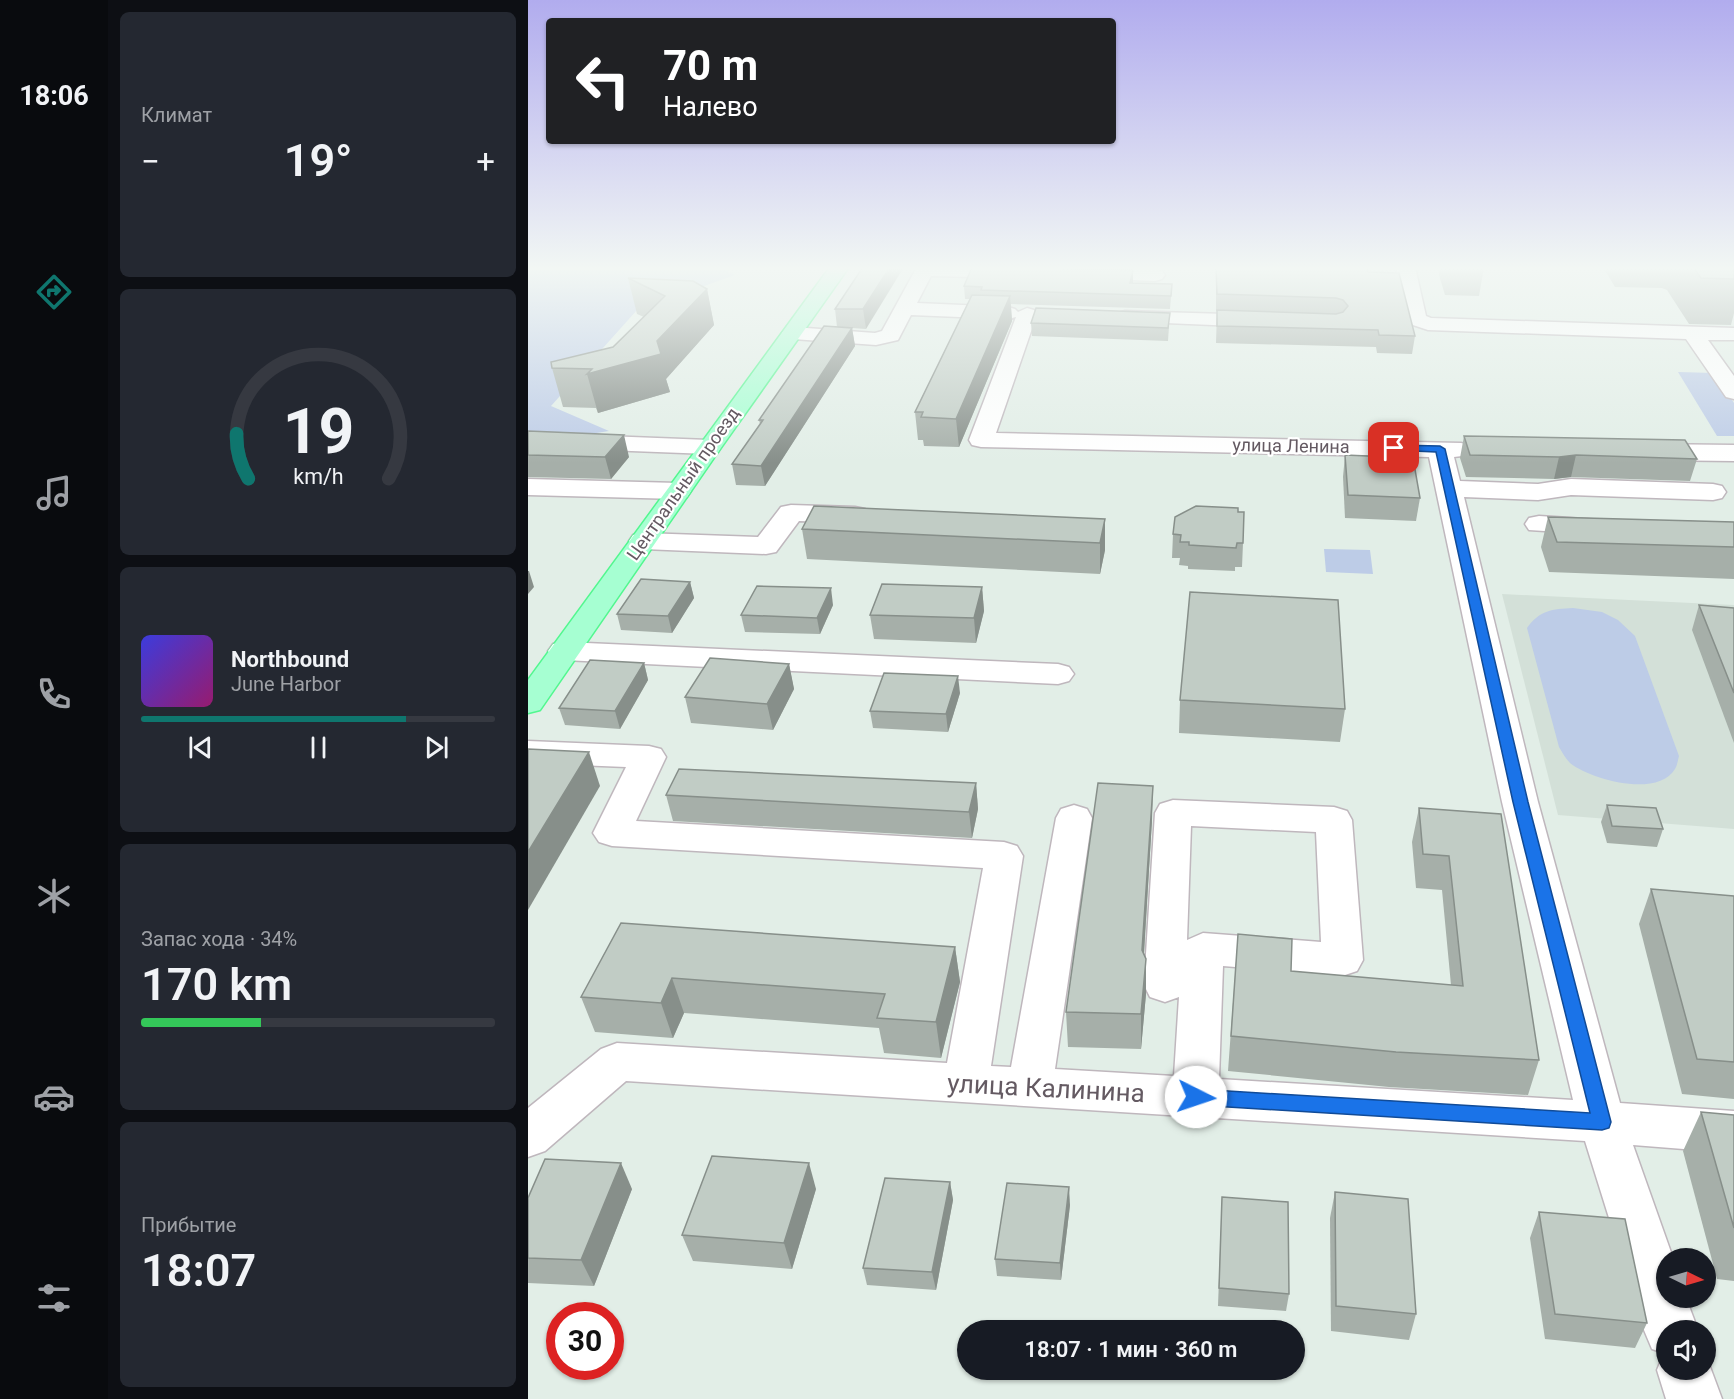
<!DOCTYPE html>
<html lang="ru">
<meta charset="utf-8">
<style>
:root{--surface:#171b24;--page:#242831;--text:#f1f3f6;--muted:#9ea1a6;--line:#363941;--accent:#0f766e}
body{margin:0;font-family:Roboto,sans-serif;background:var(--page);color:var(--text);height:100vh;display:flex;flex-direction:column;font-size:22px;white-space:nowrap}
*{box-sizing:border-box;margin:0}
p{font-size:20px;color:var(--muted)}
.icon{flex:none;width:33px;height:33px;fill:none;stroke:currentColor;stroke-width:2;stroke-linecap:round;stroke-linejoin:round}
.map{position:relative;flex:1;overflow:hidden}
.side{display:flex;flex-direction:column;gap:12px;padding:12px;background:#0d0f14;width:420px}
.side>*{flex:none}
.hud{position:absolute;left:18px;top:18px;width:570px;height:126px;border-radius:6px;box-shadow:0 2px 4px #0004;background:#202124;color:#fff;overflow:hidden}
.needle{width:39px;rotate:95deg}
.buttons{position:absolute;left:1128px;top:1248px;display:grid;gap:12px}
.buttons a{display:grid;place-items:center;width:60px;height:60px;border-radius:50%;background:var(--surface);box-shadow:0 2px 4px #0004;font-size:30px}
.speed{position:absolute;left:18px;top:1302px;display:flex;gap:12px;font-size:30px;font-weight:700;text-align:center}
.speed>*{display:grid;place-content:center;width:78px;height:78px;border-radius:50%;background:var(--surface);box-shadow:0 2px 4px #0004;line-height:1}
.speed .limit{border:9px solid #d22;background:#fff;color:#111}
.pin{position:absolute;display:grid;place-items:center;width:51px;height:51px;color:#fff;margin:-26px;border-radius:12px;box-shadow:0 3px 9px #0006}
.me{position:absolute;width:66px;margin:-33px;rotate:94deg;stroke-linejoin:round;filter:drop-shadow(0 0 4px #0008)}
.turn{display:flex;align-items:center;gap:21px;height:126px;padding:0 18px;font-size:27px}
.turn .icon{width:78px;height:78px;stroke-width:2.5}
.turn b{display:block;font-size:42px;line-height:51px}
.big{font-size:45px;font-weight:600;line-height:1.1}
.side .tile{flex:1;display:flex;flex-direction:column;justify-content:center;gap:9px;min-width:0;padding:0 21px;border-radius:9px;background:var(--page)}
.side .dial{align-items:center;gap:0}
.dial svg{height:156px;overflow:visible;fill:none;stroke:var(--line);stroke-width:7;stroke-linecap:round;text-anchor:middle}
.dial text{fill:var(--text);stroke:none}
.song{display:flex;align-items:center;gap:18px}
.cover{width:72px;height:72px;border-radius:9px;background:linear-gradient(135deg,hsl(240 70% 55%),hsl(320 70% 35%))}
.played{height:6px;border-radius:3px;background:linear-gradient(90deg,var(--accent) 75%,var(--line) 75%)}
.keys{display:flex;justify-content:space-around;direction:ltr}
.heat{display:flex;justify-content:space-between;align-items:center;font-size:33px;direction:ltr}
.charge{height:9px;border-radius:4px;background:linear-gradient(90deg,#34c759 34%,var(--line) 0)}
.trip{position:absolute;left:429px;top:1320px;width:348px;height:60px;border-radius:30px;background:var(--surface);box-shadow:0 2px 4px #0004;font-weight:600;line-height:60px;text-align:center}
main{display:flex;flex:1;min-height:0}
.tab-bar{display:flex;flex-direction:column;width:108px;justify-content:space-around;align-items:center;background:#090b0e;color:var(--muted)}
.tab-bar .icon{width:42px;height:42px}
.tab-bar .current{color:var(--accent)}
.tab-bar b{font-size:27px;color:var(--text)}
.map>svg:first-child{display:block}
.education{fill:#d3e0d8}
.green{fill:#bdcce7}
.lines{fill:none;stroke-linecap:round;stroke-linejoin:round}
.minor-casing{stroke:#bfb7bd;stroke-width:3}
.major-casing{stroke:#52f78f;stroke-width:3}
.minor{fill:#fff;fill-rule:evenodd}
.major{fill:#a6ffd2;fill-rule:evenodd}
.wall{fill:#a6afa9}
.shaded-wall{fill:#878f8a}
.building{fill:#c1ccc5;stroke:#878f8a;stroke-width:1.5}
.route{fill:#1a73e8;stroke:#114b97;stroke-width:1.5}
.labels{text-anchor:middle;stroke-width:4.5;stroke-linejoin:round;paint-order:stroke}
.far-street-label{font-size:18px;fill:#645a62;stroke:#fff}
.near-street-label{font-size:26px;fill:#645a62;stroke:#fff}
</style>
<main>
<nav class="tab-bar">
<b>18:06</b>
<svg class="icon current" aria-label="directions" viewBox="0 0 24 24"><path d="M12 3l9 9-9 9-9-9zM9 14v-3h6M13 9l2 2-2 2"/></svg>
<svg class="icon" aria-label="music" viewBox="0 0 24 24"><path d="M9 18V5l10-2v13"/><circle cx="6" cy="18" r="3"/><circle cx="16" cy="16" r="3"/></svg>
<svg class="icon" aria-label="phone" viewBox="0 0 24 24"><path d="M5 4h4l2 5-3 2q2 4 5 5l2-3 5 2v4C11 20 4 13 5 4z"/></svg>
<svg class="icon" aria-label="climate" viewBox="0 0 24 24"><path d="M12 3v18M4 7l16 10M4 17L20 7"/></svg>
<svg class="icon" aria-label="car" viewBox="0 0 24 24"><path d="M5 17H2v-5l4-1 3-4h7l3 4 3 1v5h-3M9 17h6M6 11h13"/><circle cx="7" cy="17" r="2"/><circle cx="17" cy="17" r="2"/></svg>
<svg class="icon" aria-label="filters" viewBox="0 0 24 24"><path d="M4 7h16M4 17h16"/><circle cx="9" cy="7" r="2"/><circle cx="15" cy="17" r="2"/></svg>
</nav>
<section class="side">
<div class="tile"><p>Климат</p>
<div class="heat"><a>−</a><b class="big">19°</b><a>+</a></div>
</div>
<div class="tile dial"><svg viewBox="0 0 100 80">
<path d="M14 69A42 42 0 1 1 86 69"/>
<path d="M14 69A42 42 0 0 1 8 46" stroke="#0f766e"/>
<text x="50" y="56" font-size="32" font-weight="700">19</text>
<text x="50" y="72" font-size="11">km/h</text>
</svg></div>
<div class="tile">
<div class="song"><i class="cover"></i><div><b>Northbound</b><p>June Harbor</p></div></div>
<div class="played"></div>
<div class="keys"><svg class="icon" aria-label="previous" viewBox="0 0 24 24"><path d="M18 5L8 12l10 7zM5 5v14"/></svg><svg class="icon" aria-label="pause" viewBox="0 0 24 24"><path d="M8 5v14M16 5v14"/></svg><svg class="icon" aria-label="next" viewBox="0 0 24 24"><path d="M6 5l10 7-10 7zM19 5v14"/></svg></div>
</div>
<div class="tile"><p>Запас хода · 34%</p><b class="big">170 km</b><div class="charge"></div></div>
<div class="tile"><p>Прибытие</p><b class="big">18:07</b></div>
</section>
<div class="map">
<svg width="1206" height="1399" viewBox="0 0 1206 1399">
<rect width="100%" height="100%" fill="#e2eee7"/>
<polygon class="education" points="974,594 1206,605 1206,829 1030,815"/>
<g class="green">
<polygon points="0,267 191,267 207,275 109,310 23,406 81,431 0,444"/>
<polygon points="1150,372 1186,373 1206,403 1206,436 1189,436"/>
<polygon points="796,549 842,550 845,574 798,572"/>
<path d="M1045,608L1074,612L1090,620L1107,636L1151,756C1150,760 1149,766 1147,769C1130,798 1063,780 1042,763C1038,759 1034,752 1031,747L999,628C1012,610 1024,609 1045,608Z"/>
</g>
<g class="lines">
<defs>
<g id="minor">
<path d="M389,267H492L498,272L495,276L488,278L403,276L389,303L480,307L487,309L490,312L499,308L506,310L509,314L468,433L933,443L942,445L945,450L942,455L926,457L932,481L1010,484L1043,479L1185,484L1194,486L1198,492L1194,498L1185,500L1043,495L1010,500L936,497L1010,802L1092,1103L1206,1111V1153L1105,1145L1145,1258H1138V1298H1158L1170,1330H1138V1370H1178V1356L1194,1399H1138L1129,1370L1136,1353L1124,1349L1116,1330L1057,1141L98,1081L17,1151L0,1157V1108L73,1049L89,1043L419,1063L455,868L84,846L71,842L65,833L98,767L0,763V741L121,746L133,749L138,757L108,821L476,842L489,846L495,856L463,1066L483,1067L528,818L533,809L546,805L559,809L564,818L527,1069L646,1076L651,997L637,1002L622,997L616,985L627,813L632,804L645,800L806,807L819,811L824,820L835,960L829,971L814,976L695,966L691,1079L1045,1100L974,802L901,457L453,447L444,445L441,440L488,317L480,319L383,315L370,340L348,345L265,339L258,337L254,333L258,329L265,327L347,333L354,331ZM663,826L788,832L793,942L675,933L659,940Z"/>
<polygon points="868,267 887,267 898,316 903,318 1206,328 1206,340 1180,340 1206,376 1206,399 1198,397 1158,339 900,330 882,324 879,320"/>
<polygon points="561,268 627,269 634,271 637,275 634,279 627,281 554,278 551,274 554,270"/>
<polygon points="597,311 732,315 739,317 742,321 739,325 732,327 590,321 587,317 590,313"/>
<polygon points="0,433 181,440 190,442 193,447 190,452 181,454 0,447"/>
<polygon points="1119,444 1206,445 1206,461 1119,460 1110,457 1106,452 1110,447"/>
<polygon points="0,479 150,483 159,485 163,491 159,497 150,499 0,495"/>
<polygon points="263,505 327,507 337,509 341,515 337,521 327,523 271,521 248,552 238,554 115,549 105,547 101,541 105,535 115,533 230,537 253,507"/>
<polygon points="1011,516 1073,520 1077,526 1073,532 1063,534 1001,530 997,524 1001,518"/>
<polygon points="36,642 530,664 541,667 546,674 541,681 530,684 36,660 25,658 20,651 25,644"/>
</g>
<polygon id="major" points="302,267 321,267 190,452 12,710 0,713 0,680"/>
</defs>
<use href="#minor" class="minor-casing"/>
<use href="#major" class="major-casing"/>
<use href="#minor" class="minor"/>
<use href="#major" class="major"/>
</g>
<g class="wall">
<polygon points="335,267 338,329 324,328 327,346 237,486 208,485 204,464 232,424 231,420 309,327 307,309"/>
<polygon points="688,267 839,267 840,272 887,336 884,354 849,353 848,347 688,343 689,311 688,311"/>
<polygon points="912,267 956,267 951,296 917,295 911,275"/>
<polygon points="1075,267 1206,267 1206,313 1203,325 1161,324 1139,290 1134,288 1087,287"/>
<polygon points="100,278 179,289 186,325 138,379 142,392 70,413 68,408 35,407 24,368 85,347 116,317 109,314"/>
<polygon points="605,283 644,284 642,309 483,304 484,321 431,447 396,446 395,440 390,440 387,412 442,299 437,299 436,286"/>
<polygon points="503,323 641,326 640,341 504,336"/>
<polygon points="0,431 101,457 83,479 0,477"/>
<polygon points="936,436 1169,459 1162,481 1043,477 1026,479 938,477 932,458"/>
<polygon points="817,455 892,498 888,521 817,518 815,477"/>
<polygon points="710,512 715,543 714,567 707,567 707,571 660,569 660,566 651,565 652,558 644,558 645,534"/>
<polygon points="1020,517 1206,522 1206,579 1021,572 1013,547"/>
<polygon points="577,519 577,550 572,574 279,559 274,529"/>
<polygon points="162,582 166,598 144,633 93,630 89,614"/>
<polygon points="454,587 456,611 448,643 346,639 342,615"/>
<polygon points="305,605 292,634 217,632 213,615"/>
<polygon points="1171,605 1206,608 1206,743 1164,630"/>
<polygon points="116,663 120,680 92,729 37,725 31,708"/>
<polygon points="261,664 266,689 245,730 163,723 157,697"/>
<polygon points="432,693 420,732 345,728 342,711"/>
<polygon points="652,700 817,709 812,742 651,733"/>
<polygon points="448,783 450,809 444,838 145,821 138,795"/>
<polygon points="1079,805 1135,829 1129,847 1079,843 1073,822"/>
<polygon points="891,808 973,814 1011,1060 1000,1095 861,1087 700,1071 710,934 763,971 923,985 914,890 888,888 884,842"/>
<polygon points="624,820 616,953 618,959 618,994 613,1049 540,1047 538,1012"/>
<polygon points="1123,889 1206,896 1206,1099 1154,1094 1111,924"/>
<polygon points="93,923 427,947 432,982 413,1058 356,1053 351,1028 156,1013 145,1038 67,1032 53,997"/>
<polygon points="1173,1112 1206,1115 1206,1281 1189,1279 1155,1151"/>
<polygon points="422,1182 425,1200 408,1290 339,1285 335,1268"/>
<polygon points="104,1189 66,1286 0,1283 0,1198"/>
<polygon points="288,1189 264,1269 165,1261 154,1235"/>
<polygon points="807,1192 888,1314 881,1340 803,1331 802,1218"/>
<polygon points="694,1197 761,1294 758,1311 690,1306"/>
<polygon points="542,1205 533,1280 469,1276 467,1259"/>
<polygon points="1011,1212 1119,1323 1107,1348 1017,1339 1002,1238"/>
</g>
<g class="shaded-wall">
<polygon points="362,267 376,267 338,329 335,309"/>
<polygon points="605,270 605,283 602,296 602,283"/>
<polygon points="179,289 186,325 138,379 142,392 70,413 59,374 129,341"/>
<polygon points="482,296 484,321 431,447 428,419"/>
<polygon points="324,328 327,346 237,486 233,466"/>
<polygon points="96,435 101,457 83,479 77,457"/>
<polygon points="1048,455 1043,477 1026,479 1031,457"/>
<polygon points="577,519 577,550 572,574 572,543"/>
<polygon points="0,571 1,571 6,587 0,594"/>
<polygon points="162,582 166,598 144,633 140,616"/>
<polygon points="454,587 456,611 448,643 446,618"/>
<polygon points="303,588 305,605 292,634 289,618"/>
<polygon points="116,663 120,680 92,729 87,711"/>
<polygon points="261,664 266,689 245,730 239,704"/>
<polygon points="430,676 432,693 420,732 418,714"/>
<polygon points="61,752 72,786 0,910 0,852"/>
<polygon points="448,783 450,809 444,838 441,812"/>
<polygon points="625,786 624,820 614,985 614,950"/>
<polygon points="427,947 432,982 413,1058 408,1022"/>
<polygon points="618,959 618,994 613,1049 613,1014"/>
<polygon points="144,978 156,1013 145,1038 133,1003"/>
<polygon points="93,1163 104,1189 66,1286 53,1260"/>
<polygon points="281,1163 288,1189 264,1269 256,1243"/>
<polygon points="422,1182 425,1200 408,1290 404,1272"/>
<polygon points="541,1187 542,1205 533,1280 532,1263"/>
</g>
<g class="building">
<polygon points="335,267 362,267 335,309 307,309"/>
<polygon points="444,267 605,270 602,283 644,284 643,296 453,290 454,287 436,286"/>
<polygon points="688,267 839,267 840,272 871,273 887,336 851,335 850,330 689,326 689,310 808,314 815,312 820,306 815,300 808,298 689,294"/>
<polygon points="1165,267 1206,267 1206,279 1173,278"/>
<polygon points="100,278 165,281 179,289 129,341 133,354 59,374 64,369 24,368 23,362 85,347 137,296"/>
<polygon points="444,295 482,296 428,419 393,417 395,412 387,412"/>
<polygon points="508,308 642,313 640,328 503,323"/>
<polygon points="296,326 324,328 233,466 204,464 235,420 231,420"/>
<polygon points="0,431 96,435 77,457 0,455"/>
<polygon points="936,436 1157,440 1169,459 1048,455 1031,457 942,455"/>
<polygon points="817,455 885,458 892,498 820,495"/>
<polygon points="286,506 577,519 572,543 274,529"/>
<polygon points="668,506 710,508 710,512 716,512 715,543 709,543 708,548 661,545 661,542 652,542 653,535 645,534 647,517"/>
<polygon points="1020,517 1206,522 1206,547 1029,542"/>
<polygon points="113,579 162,582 140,616 89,614"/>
<polygon points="354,584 454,587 446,618 342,615"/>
<polygon points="229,586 303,588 289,618 213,615"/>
<polygon points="662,592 810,600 817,709 652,700"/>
<polygon points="1171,605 1206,608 1206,693"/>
<polygon points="182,658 261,664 239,704 157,697"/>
<polygon points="62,660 116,663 87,711 31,708"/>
<polygon points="356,673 430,676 418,714 342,711"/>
<polygon points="0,749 61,752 0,852"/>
<polygon points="151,769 448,783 441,812 138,795"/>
<polygon points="570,783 625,786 614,950 618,959 613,1014 538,1012"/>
<polygon points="1079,805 1128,808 1135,829 1084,826"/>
<polygon points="891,808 973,814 1011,1060 868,1052 703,1036 710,934 764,939 763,971 935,986 921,856 895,854"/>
<polygon points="1123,889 1206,896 1206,1062 1169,1059"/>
<polygon points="93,923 427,947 408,1022 349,1018 357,994 144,978 133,1003 53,997"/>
<polygon points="1173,1112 1206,1115 1206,1228"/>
<polygon points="184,1156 281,1163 256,1243 154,1235"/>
<polygon points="17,1159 93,1163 53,1260 0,1258 0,1198"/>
<polygon points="357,1178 422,1182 404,1272 335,1268"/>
<polygon points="479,1183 541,1187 532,1263 467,1259"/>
<polygon points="807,1192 880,1199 888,1314 808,1306"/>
<polygon points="694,1197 760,1202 761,1294 691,1288"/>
<polygon points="1011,1212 1097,1219 1119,1323 1027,1314"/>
</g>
<linearGradient id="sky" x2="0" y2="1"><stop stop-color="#b1acee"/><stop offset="0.58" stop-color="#f2f7f4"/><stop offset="1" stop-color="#f2f7f4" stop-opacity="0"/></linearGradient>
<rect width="1206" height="463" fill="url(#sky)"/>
<polygon class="route" points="866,445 912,446 917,449 1000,802 1083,1122 1081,1128 1074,1130 668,1105 662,1103 659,1097 662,1091 668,1089 1062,1113 985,802 908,452 863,450 861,448"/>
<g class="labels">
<g class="far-street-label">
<text transform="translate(763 446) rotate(1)" y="6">улица Ленина</text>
<text transform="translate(155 484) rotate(-55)" y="6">Центральный проезд</text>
</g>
<g class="near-street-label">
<text transform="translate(518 1088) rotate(3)" y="9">улица Калинина</text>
</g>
</g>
</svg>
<div class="buttons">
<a><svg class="needle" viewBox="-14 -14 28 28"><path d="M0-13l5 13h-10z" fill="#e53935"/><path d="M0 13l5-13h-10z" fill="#9ea1a6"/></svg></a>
<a><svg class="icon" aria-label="sound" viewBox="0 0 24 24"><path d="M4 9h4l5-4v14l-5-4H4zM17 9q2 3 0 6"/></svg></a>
</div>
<div class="speed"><div class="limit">30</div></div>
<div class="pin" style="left:866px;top:448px;background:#d93025"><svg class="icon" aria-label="arrive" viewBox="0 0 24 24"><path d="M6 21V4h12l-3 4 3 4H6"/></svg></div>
<svg class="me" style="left:668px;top:1097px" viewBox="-20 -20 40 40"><circle r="19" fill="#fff"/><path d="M0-13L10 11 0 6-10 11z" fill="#1a73e8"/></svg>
<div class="trip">18:07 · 1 мин · 360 m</div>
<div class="hud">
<div class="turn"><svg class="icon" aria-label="left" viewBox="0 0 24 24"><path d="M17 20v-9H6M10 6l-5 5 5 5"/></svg><div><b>70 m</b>Налево</div></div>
</div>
</div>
</main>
